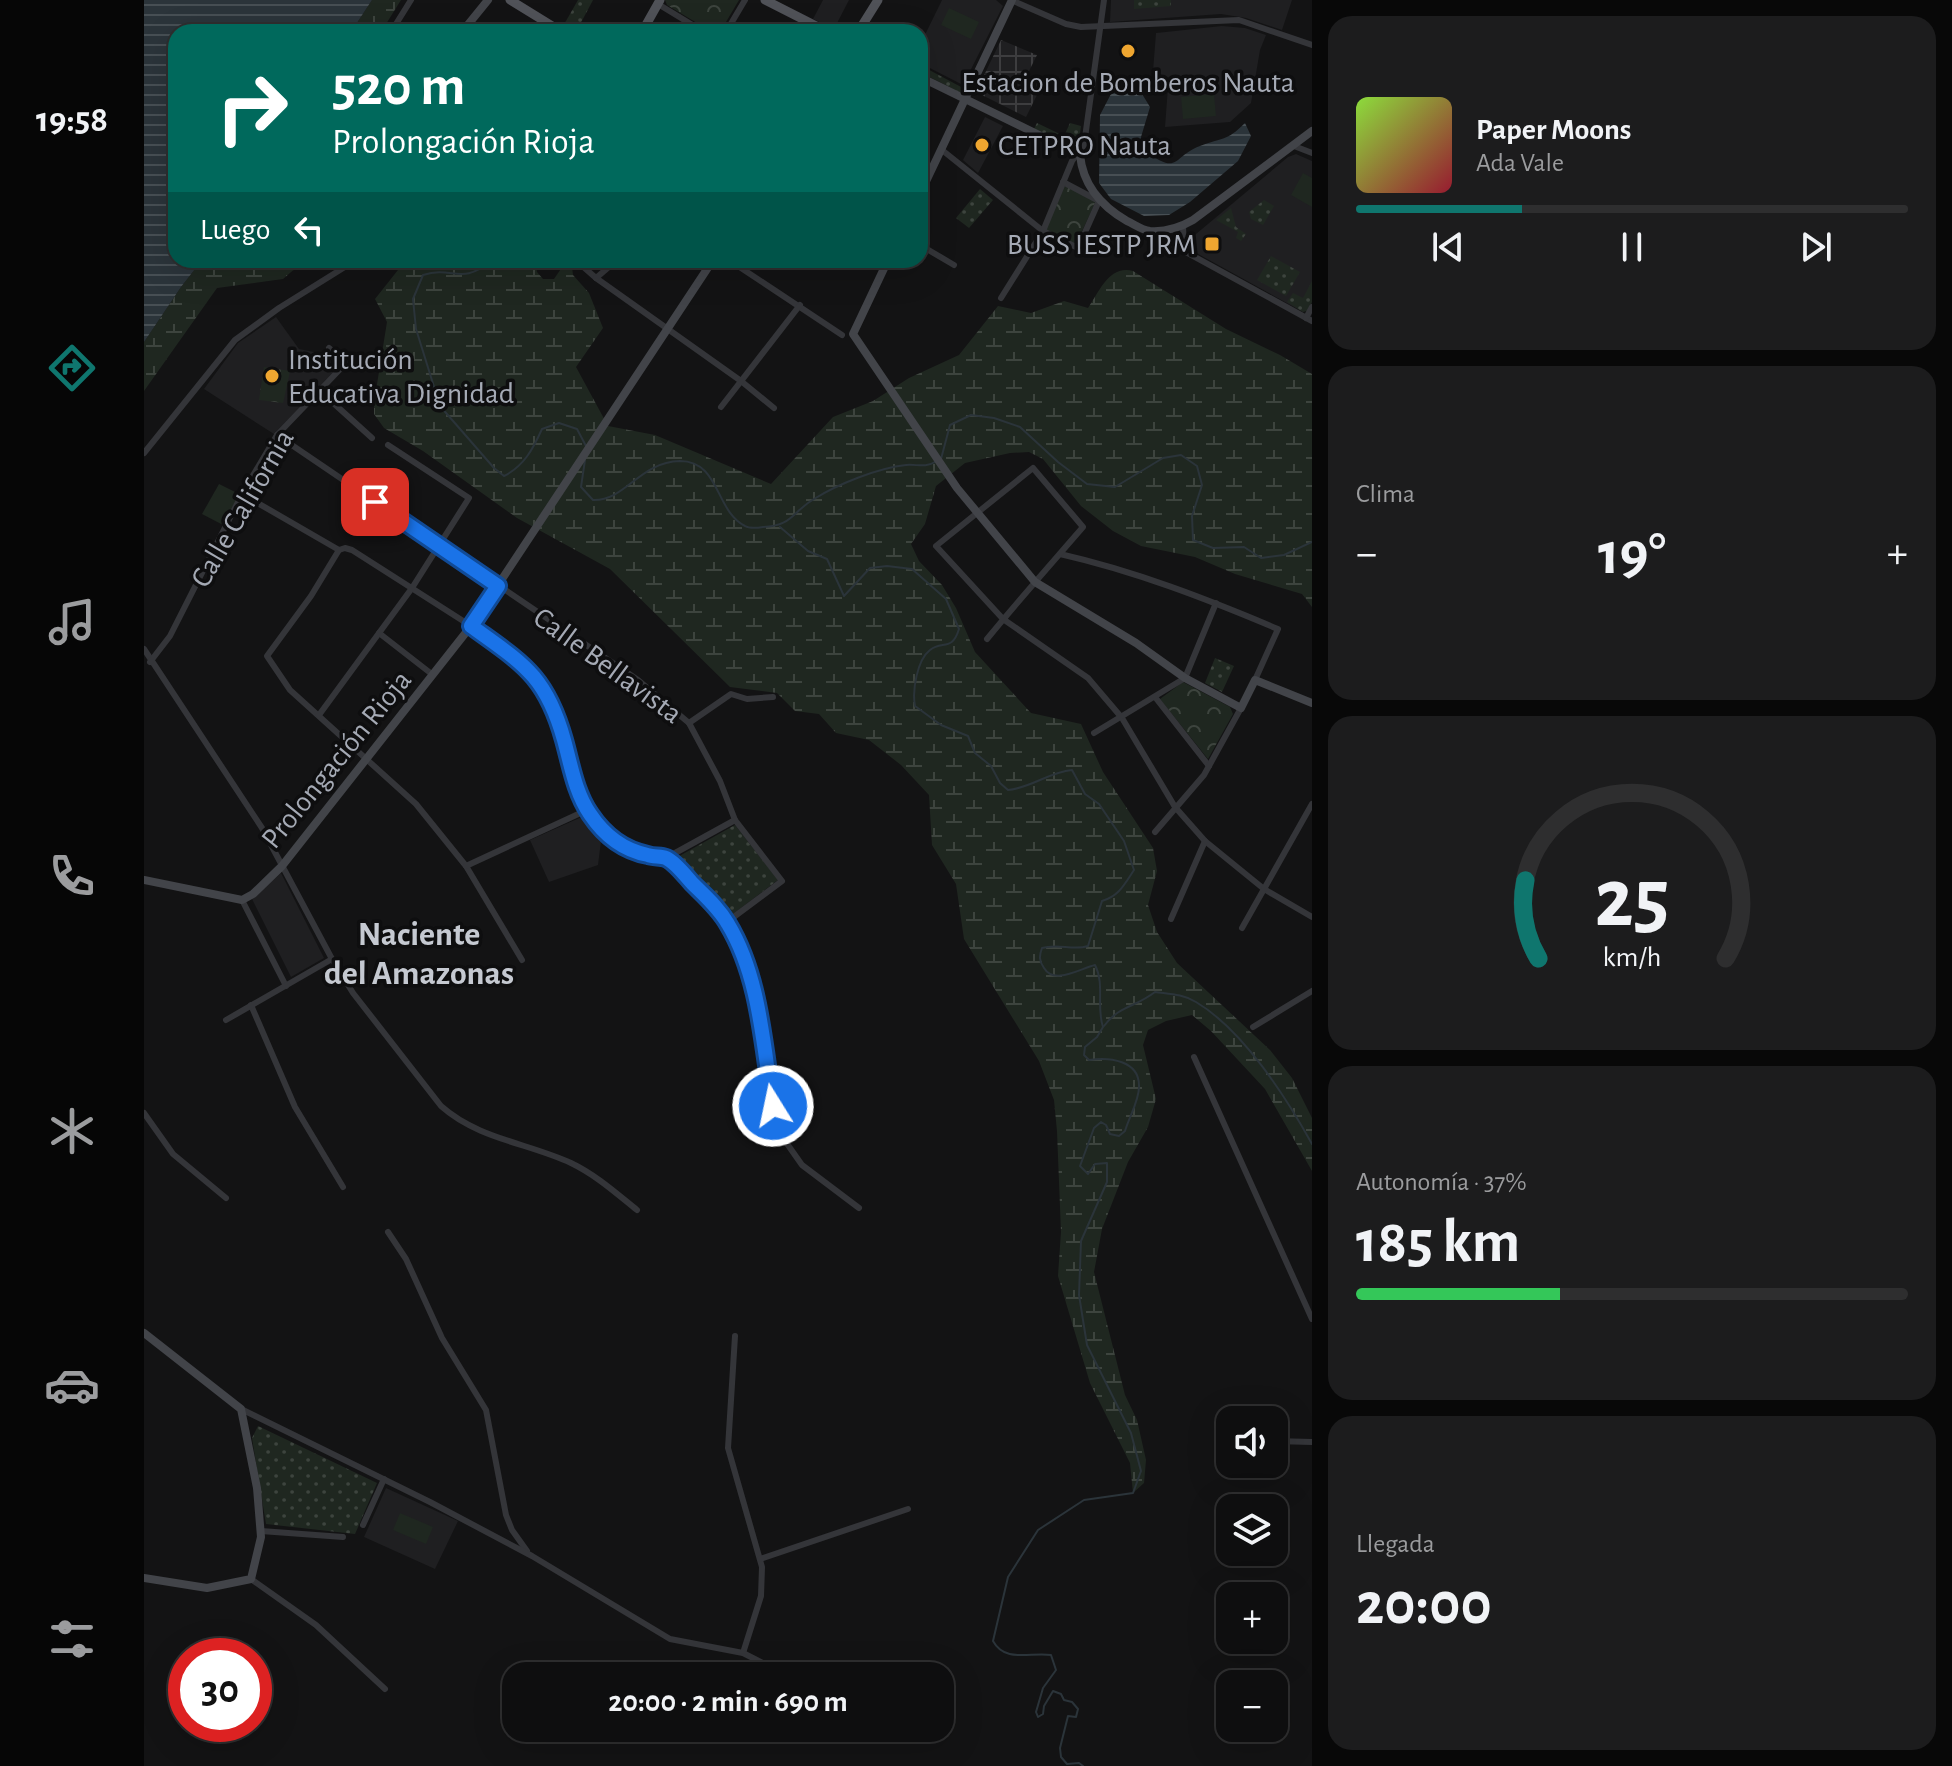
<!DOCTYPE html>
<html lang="es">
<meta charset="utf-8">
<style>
:root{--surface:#0e0e0f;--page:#1c1c1d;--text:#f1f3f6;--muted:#9b9c9e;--line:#2e2e2f;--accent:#0f766e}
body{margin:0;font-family:"Alegreya Sans",sans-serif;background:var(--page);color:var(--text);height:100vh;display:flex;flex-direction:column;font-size:30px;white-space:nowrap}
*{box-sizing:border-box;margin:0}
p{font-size:26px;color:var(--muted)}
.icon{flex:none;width:44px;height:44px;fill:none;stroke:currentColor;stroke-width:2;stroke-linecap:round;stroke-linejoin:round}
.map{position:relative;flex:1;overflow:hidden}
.sheet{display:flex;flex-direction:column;gap:16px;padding:16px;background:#080808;width:640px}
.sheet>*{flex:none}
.hud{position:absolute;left:24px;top:24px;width:760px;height:244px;border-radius:24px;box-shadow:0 8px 32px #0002,0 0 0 2px var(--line);background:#00695c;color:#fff;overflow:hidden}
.tools{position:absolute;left:1072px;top:1406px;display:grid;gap:16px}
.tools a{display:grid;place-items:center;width:72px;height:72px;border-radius:16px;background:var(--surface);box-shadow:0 8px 32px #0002,0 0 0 2px var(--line);font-size:40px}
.speed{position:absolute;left:24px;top:1638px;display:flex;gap:16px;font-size:40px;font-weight:700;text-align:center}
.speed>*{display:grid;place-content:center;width:104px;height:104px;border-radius:50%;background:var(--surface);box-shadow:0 8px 32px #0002,0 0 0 2px var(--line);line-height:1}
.speed .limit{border:12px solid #d22;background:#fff;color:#111}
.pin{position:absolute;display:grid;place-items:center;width:68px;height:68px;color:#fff;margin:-34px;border-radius:16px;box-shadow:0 4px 12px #0006}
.me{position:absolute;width:88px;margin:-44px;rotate:350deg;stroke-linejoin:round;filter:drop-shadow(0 0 6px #0008)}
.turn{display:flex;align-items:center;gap:28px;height:168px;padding:0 32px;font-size:36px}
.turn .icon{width:104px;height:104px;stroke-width:2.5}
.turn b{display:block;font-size:56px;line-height:68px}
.then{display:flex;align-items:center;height:76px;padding:0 32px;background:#0003;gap:16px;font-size:30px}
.big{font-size:60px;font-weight:600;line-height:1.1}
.sheet .card{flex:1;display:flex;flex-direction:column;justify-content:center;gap:12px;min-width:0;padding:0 28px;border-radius:24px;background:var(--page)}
.sheet .dial{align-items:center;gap:0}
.dial svg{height:208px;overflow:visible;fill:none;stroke:var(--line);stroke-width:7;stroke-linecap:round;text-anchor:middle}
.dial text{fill:var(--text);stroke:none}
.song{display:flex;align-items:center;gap:24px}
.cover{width:96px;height:96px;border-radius:12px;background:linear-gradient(135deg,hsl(90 70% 55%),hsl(350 70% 35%))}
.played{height:8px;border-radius:4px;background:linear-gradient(90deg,var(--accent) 30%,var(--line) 30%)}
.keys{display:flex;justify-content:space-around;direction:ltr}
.heat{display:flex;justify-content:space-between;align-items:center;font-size:44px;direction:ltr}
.charge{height:12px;border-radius:6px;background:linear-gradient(90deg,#34c759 37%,var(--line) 0)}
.trip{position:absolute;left:358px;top:1662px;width:452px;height:80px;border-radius:24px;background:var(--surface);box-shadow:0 8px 32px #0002,0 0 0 2px var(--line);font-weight:600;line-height:80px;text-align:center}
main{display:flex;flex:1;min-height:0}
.menu{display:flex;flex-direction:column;width:144px;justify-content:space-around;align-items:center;background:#060606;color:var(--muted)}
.menu .icon{width:56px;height:56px}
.menu .selected{color:var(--accent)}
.menu b{font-size:36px;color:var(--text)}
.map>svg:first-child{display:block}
.built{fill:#1f1f21}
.industrial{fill:url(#industrial-grid)}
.grass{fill:url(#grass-dots)}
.forest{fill:url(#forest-crowns)}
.wetland{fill:url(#wetland-marsh)}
.pitch{fill:#1f2720}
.water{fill:url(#water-rules)}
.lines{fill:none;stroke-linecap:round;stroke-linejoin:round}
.stream{stroke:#2b343a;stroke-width:2}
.street{stroke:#343539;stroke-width:6}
.secondary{stroke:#424449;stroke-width:8}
.primary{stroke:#505258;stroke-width:9}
.route-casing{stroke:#114b97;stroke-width:20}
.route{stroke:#1a73e8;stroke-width:14}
.poi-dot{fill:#efa630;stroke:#0e0e0f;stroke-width:3}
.labels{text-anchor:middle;stroke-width:7;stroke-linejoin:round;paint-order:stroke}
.poi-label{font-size:30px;fill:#a5aab5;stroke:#0e0e0f;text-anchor:start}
.street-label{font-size:30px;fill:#a5aab5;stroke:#0e0e0f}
.quarter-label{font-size:34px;font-weight:bold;fill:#c5c9d1;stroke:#0e0e0f}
</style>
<main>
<nav class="menu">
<b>19:58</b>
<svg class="icon selected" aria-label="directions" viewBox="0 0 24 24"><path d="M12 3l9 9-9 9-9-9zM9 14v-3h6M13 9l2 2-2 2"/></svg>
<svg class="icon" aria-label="music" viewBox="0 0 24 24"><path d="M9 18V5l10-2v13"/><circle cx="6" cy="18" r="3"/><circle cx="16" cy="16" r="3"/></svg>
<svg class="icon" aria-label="phone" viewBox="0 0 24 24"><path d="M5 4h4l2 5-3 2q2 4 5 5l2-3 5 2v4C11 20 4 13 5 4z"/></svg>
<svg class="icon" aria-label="climate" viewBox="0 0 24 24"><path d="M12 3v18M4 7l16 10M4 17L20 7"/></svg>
<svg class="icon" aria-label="car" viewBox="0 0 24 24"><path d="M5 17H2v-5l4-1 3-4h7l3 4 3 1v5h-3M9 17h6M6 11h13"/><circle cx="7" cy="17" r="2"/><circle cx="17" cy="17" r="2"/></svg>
<svg class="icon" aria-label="filters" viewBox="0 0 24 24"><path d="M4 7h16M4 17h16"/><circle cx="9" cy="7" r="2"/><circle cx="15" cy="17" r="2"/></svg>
</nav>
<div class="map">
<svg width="1168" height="1766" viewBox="0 0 1168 1766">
<defs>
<pattern id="industrial-grid" width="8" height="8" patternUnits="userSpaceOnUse" patternTransform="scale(2)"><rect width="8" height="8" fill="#1f1f21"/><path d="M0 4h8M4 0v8" fill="none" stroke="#3d3d3f"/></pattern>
<pattern id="grass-dots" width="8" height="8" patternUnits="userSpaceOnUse" patternTransform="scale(2)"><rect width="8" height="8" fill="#1f2720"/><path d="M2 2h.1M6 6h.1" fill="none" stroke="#3d443e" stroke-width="1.8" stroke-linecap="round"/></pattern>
<pattern id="forest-crowns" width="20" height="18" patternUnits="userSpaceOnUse" patternTransform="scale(2)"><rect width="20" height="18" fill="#1f2720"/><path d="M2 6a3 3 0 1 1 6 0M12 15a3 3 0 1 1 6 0" fill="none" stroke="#3d443e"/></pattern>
<pattern id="wetland-marsh" width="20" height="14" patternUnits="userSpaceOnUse" patternTransform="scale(2)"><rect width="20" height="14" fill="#1f2720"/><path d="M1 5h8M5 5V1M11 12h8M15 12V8" fill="none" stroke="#3d443e"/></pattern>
<pattern id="water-rules" width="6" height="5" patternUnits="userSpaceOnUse" patternTransform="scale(2)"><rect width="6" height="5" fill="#2b343a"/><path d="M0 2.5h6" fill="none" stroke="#474f54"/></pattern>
</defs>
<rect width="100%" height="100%" fill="#131314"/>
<g class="built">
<polygon points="679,0 705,0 690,29 669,19"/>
<polygon points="798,0 852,0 859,6 819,85 776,63 776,45"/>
<polygon points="967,0 1148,0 1138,30 1102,18 1077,14 966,22"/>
<polygon points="1078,26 1101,28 1122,35 1116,50 1107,103 1086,122 1021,127 1024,87 1021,78 1009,71 1012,33"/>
<polygon points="841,117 859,126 834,173 819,160"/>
<polygon points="1152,154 1168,161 1168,302 1159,312 1047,250 1046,239 1144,157"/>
<polygon points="132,317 155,349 175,353 184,350 198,363 130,434 60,389 94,343"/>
<polygon points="440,816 457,841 454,865 405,882 386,840"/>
<polygon points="137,873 180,958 147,977 108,899"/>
<polygon points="242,1488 314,1521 291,1569 220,1537"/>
</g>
<polygon class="industrial" points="857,40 893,55 882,77 898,85 882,117 832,92"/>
<g class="grass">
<polygon points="434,0 449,0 432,32 425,32 418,28"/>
<polygon points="990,0 1027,0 1027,6 990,9"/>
<polygon points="776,65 819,88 817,93 776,72"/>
<polygon points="893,123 920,136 926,123 937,126 934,148 929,150 889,131"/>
<polygon points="836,189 849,200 825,228 812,218"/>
<polygon points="1120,200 1130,206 1119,225 1107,219 1105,212"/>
<polygon points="1087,208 1092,227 1102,234 1097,241 1092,238 1094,232 1072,220"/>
<polygon points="1127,256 1156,272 1142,296 1113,280"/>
<polygon points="1168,281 1168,302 1163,311 1159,312 1143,302 1149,293 1159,298"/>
<polygon points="1071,658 1090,666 1078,692 1061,683"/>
<polygon points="591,825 634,880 585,917 530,859"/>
<polygon points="114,1426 233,1483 211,1534 122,1524 108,1438"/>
</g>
<g class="forest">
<polygon points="521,0 595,0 576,32 568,32 523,5"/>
<polygon points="919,185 952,201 932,244 901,231"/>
<polygon points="120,367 146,371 139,403 115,400"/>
<polygon points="1039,682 1086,707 1089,714 1064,759 1016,699"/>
</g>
<g class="wetland">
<polygon points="228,0 257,0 237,32 207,32"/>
<polygon points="58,260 161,260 139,279 73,288 0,391 0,342 37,287"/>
<path d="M257,260H391L393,272L399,279H410L421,263L428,267L429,275L445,293L459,328L432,367L464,426L511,435L627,484L689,417L729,401L765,378L815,355L854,306L887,313L920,301L944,308C956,291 965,265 989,271L1082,329L1136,355L1168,374V607L1158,594L1091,574L1051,557L997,546L969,531L937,506L899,459L885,452L866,453L821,463L792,486L781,524L767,544L775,561L798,585L812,608L831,652L887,713L937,724L959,772L1009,848L1013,871L1004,905L1013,932L1033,963L1126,1050L1148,1078L1168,1118V1171L1121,1089L1067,1031L1048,1015L1022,1021L1004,1030L999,1045L1012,1099L1004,1127L984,1162L958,1229L950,1272L981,1395L993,1420L1002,1460L1000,1483L989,1493L986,1463L946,1383L914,1276L917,1232L913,1131L910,1100L895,1061L820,939L812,884L788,845L785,795L757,765L725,740L692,733L675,714L651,711L633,693L586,687L466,569L373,518L279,451L240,428L230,414V403L243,322L231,299L254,270Z"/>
</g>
<g class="pitch">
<polygon points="805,8 835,22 827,39 797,25"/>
<polygon points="1070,94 1072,116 1039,119 1037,97"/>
<polygon points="1159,173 1168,178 1168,207 1147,195"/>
<polygon points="75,484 95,494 79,525 58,514"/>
<polygon points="256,1513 289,1527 282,1544 249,1530"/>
</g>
<g class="water">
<polygon points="0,0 228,0 207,32 32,32 32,260 58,260 37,287 0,342"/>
<path d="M986,87L995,89L1006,107L997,137L1000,151C1037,176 1027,157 1056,146C1079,137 1082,142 1101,123L1107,136L1094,161L1046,202L1025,215L1000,216L967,199L955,183L956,115L968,92Z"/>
</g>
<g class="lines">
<g class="stream">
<path d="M348,260C316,287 310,265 279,275L269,299L272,329L296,406L350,468L360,476C380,466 389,449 398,429L415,423L433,429L442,446"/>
<polyline points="51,269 92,262 126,264 132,260"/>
<polyline points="797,459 806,425 827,415 850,418 876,427 914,462 943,484 971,487 1019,458 1037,455 1053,466 1058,485 1048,516 1049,540 1069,548 1100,547 1117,558 1140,555 1168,542"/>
<path d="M441,460L437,487L449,500C482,501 495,462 536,461C576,461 571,511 601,526C606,529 613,528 619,527C648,526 648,512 670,499C694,484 734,468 762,465C773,464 781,468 791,462"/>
<path d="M636,527L664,551L683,559L700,596L726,568L743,566L768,569L802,599L815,629C808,652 798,640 786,650C773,660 768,691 771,706L797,725L824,736L831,753L847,766L856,783L864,790C887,788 905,772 928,770L941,794L955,804L980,841L990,870C980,885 975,896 958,901L944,946C929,951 914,943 898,948C895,956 895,961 900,968C910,985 935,969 951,965C961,984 952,1007 959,1027L953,1037L941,1047L940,1055L945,1060C965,1057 996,1060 995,1087C995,1101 985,1117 981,1131L975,1136L966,1134L962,1125L957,1122L950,1128L936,1166L944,1174L951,1164L963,1163V1182L937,1241L935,1295L943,1345L987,1433L997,1471L989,1493L940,1500L894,1530L864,1577L849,1641C861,1663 886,1652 907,1655L912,1670L899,1688L892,1712L894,1717L899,1714L900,1706L909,1691L917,1694L920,1700L928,1702L934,1709L932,1717L924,1716L916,1748L917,1757L923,1764L935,1763L939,1766"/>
<path d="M960,1026C976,1005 990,1008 1011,992C1025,994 1039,994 1052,1002C1099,1030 1142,1097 1168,1144"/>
</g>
<g class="street">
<polyline points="867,0 922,24 937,27 1095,20 1168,45"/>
<polyline points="514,4 560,32"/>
<polyline points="247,32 267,0"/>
<polyline points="582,32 601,0"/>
<polyline points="1150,146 1168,153"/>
<polyline points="798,150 899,231 934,248 955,201 919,182"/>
<polyline points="1039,226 1040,250"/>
<polyline points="1007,233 1168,321"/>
<polyline points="776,245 810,265"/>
<polyline points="438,260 436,264 452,278 597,381 630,408"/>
<polyline points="585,260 698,335"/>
<polyline points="452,278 473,260"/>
<polyline points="857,298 899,231 928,161 940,145 960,0"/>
<polyline points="1162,318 1168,307"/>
<polyline points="176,391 228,438"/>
<polyline points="577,407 656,305"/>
<polyline points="133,435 494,680 545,723 576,781 591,820 638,881 583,922"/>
<polyline points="0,453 91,340 135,308 212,260"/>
<polyline points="98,494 195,550 201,548 208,550 327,626 385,670 401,691 418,734 434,791 459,833 484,848 502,855 522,858 572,908 583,922 599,952 608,988 629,1106 639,1138 658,1165 715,1208"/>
<polyline points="195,550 167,596 123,656 146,690 272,804 322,866 378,960"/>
<path d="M916,554C991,571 1063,599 1134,629L1111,680"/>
<polyline points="235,633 289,675"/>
<path d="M843,639C874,601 907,564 939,527L889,468L792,546L859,619L944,678L978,718L1031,807L1061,841L1120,889L1168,917"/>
<path d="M0,649L118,828L188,959L209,993L297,1106C334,1139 384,1143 427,1163C452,1175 472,1193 493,1210"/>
<polyline points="6,662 26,636 98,494 133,435 202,363 185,348"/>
<polyline points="1011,697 1065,766"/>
<polyline points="175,715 268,588 325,498 244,445"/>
<polyline points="545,723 587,694 603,699 629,697"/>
<polyline points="950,733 1041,678 1072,603"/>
<polyline points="1011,832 1060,775 1097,708"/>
<polyline points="522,858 591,820"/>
<polyline points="322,866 443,810"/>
<polyline points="98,900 142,986"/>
<polyline points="1027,919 1061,841"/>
<polyline points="1098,928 1168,804"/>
<polyline points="107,1005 151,1107 199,1187"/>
<polyline points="82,1020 188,959"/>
<polyline points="1109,1027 1168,991"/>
<polyline points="1050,1057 1168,1319"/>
<polyline points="0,1113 29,1154 82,1198"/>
<polyline points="244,1232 262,1259 298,1338 342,1410 362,1515 368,1530 383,1551"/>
<polyline points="591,1336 584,1448 618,1567 617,1596 599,1653"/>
<polyline points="97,1409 286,1502 388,1556 526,1639 599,1653 644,1676"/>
<polyline points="1130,1441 1168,1442"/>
<polyline points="219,1525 240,1479"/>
<polyline points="117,1531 199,1537"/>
<polyline points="616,1559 764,1509"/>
<polyline points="107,1579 172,1625 241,1689"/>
</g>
<g class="secondary">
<polyline points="318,32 344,0"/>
<path d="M776,77L936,155C939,186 957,206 983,221C990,224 998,230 1006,231C1021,232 1037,227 1049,220L1168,131"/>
<polyline points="776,194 868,0"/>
<polyline points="744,260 709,334 813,488 891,582 992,643 1041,678 1097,708 1111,680 1168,703"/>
<polyline points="0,880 98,900 109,894 138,866 327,626 569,260"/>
<polyline points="0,1333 97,1409 113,1488 117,1537 107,1579 63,1588 0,1578"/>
</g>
<g class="primary">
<polyline points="366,0 418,32"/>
<polyline points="621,0 684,32"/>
<polyline points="498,32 516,0"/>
<polyline points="714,32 734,0"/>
</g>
</g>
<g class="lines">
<defs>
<path id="route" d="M231,502L354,586L327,626C378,663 402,675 420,740C427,765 431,792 446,814C460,835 478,850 504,855C509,857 517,856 522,858C531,862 541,875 548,883C561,896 575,908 584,924C616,977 619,1046 629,1106"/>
</defs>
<use href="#route" class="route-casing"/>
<use href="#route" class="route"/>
</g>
<g class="poi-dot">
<circle cx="984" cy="51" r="8"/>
<circle cx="838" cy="145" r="8"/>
<rect x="1060" y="236" width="16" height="16" rx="4"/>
<circle cx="128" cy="376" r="8"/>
</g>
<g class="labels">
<g class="poi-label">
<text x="984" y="92" text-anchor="middle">Estacion de Bomberos Nauta</text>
<text x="854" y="155">CETPRO Nauta</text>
<text x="1052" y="254" text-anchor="end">BUSS IESTP JRM</text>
<text x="144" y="369">Institución<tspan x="144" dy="34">Educativa Dignidad</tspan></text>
</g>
<g class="street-label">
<text transform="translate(98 508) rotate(-60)" y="10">Calle California</text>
<text transform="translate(464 665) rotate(36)" y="10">Calle Bellavista</text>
<text transform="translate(192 759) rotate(-51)" y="10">Prolongación Rioja</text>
</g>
<g class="quarter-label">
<text x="275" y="945">Naciente<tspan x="275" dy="39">del Amazonas</tspan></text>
</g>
</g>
</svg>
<div class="tools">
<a><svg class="icon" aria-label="sound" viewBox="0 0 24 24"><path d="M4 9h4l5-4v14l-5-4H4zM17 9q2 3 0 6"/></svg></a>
<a><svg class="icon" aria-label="layers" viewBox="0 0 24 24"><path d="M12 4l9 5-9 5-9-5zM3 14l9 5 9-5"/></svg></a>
<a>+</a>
<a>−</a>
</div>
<div class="speed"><div class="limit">30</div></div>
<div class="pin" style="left:231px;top:502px;background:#d93025"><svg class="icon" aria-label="arrive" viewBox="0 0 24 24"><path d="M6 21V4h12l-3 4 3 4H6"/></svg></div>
<svg class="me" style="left:629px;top:1106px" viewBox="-20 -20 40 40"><circle r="17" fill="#1a73e8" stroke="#fff" stroke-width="3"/><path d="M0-11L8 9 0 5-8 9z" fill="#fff"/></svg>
<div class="trip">20:00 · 2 min · 690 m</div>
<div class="hud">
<div class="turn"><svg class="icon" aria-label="right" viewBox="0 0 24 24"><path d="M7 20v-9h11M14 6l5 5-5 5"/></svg><div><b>520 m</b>Prolongación Rioja</div></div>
<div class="then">Luego<svg class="icon" aria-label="left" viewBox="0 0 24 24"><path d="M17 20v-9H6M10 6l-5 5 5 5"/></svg></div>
</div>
</div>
<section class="sheet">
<div class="card">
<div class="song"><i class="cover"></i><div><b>Paper Moons</b><p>Ada Vale</p></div></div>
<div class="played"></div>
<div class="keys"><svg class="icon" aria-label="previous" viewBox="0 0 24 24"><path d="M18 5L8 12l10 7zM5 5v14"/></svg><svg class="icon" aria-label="pause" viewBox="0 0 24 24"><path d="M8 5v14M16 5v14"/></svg><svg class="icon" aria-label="next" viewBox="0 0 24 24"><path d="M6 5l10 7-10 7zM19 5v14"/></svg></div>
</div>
<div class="card"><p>Clima</p>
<div class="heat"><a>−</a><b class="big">19°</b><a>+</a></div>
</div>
<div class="card dial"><svg viewBox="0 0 100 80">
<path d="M14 69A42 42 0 1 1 86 69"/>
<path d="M14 69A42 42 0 0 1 9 39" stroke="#0f766e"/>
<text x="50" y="56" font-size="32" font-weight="700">25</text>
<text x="50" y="72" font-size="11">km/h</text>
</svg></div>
<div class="card"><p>Autonomía · 37%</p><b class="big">185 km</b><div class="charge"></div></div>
<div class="card"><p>Llegada</p><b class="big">20:00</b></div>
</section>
</main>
